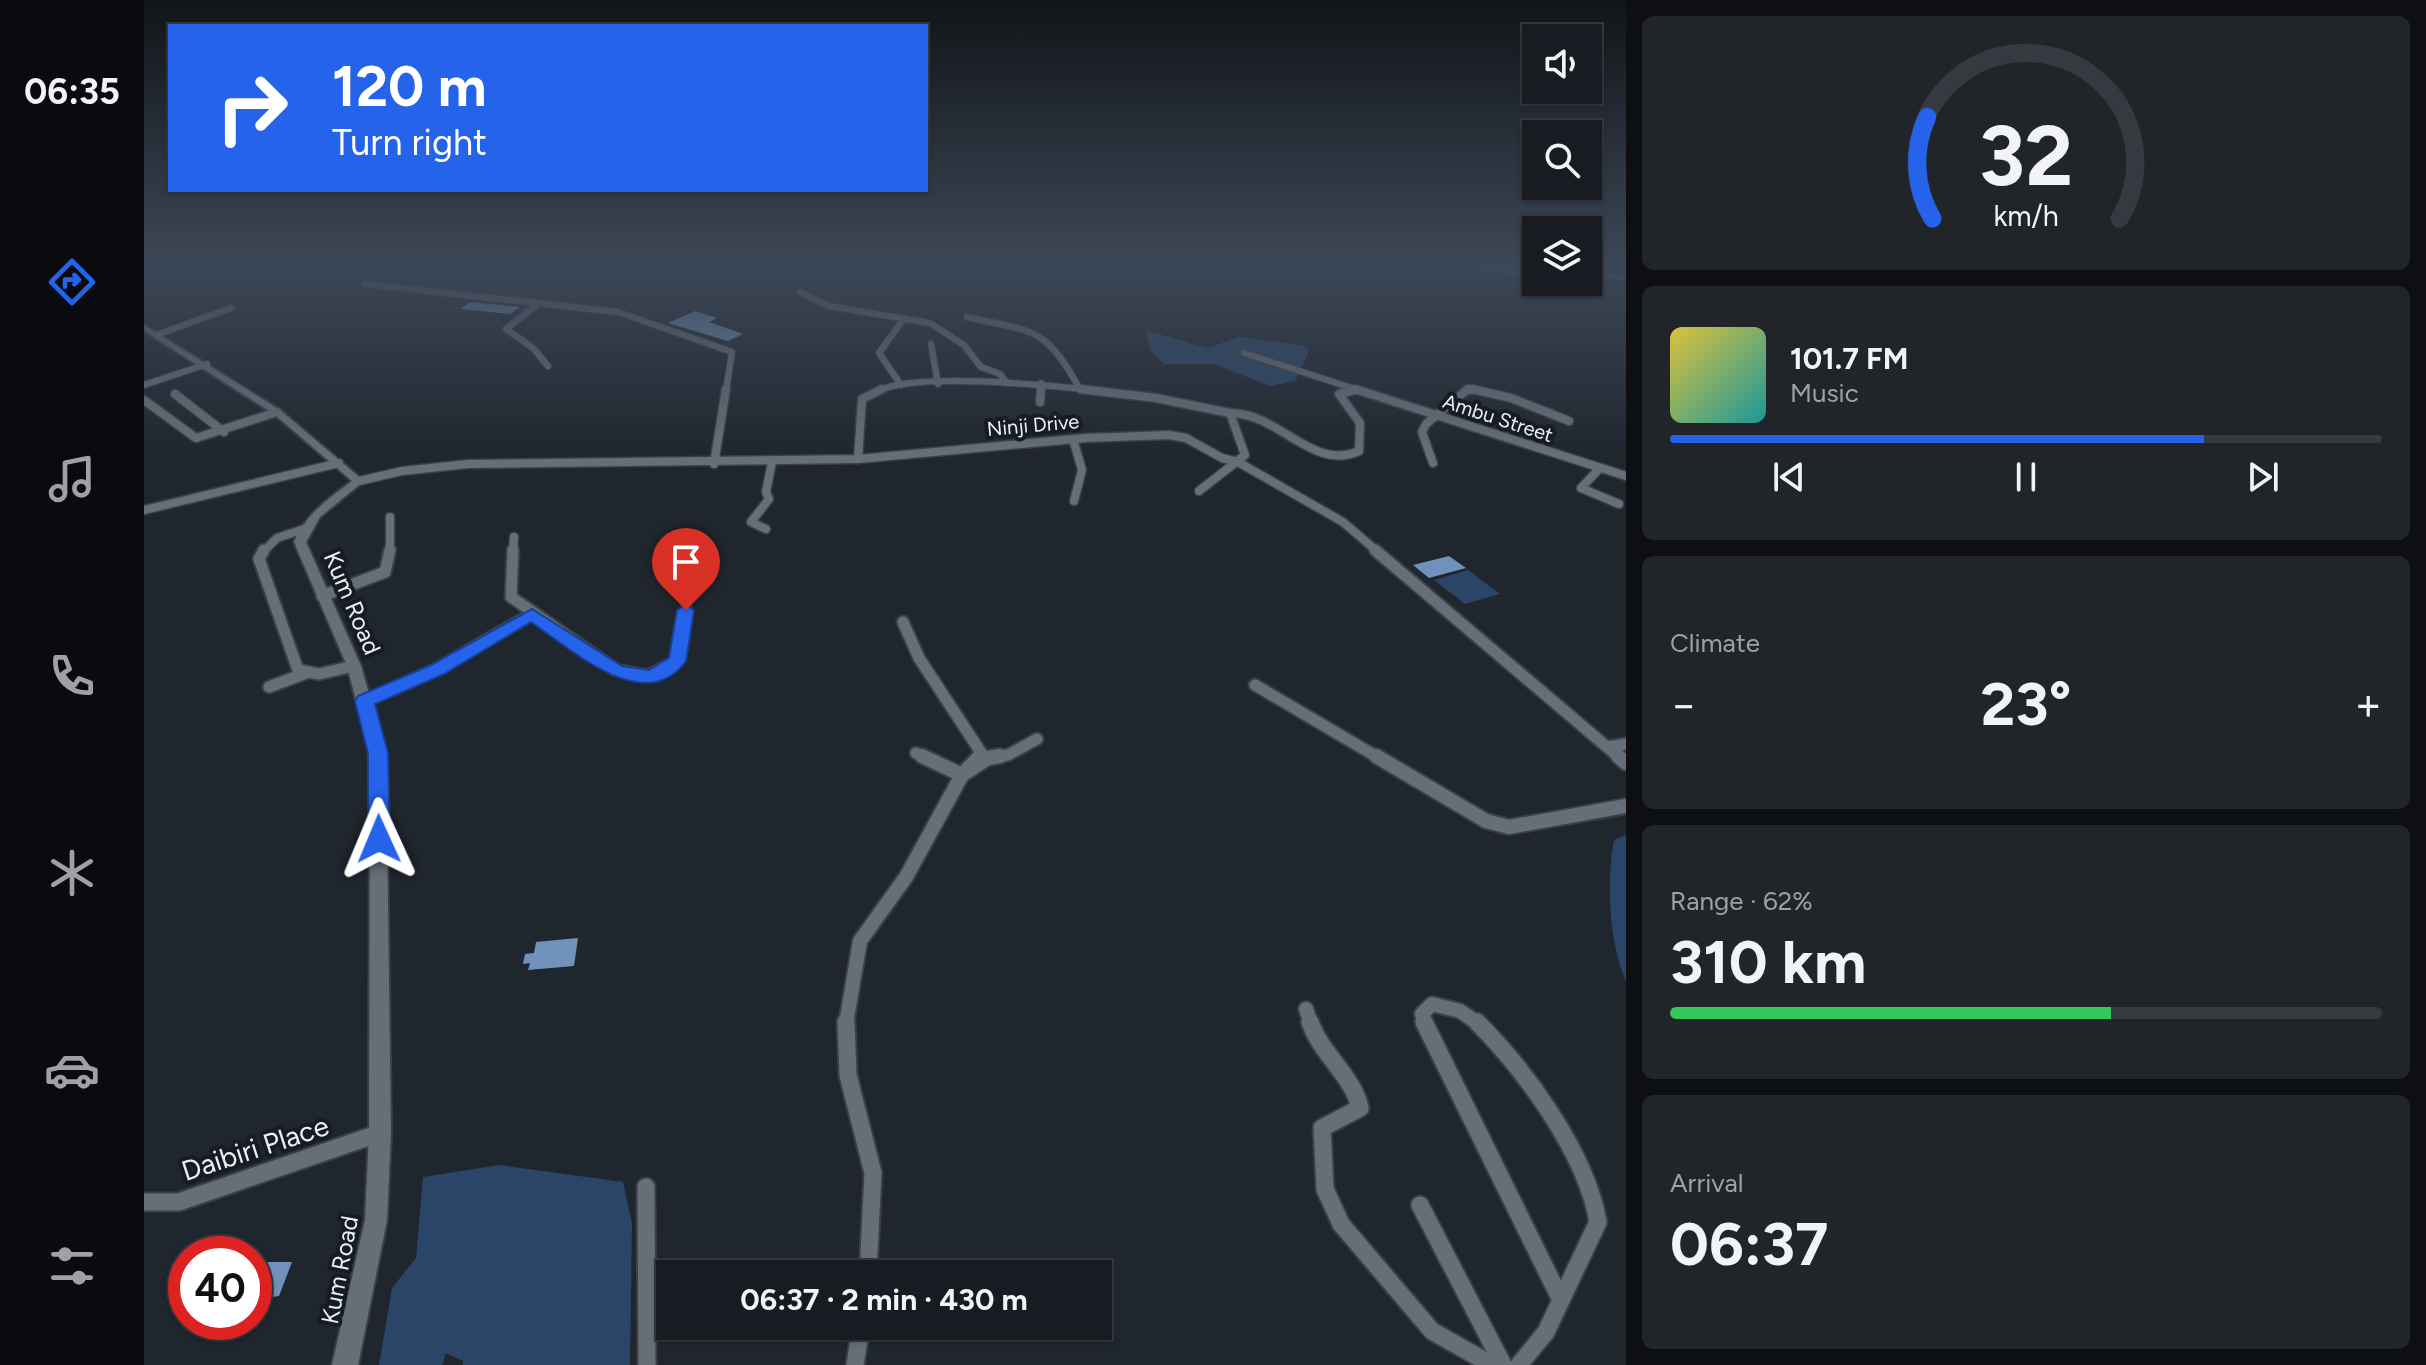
<!DOCTYPE html>
<meta charset="utf-8">
<style>
:root{--surface:#181c22;--page:#21252a;--text:#f1f3f6;--muted:#9fa1a5;--line:#363a40;--accent:#2563eb}
body{margin:0;font-family:Figtree,sans-serif;background:var(--page);color:var(--text);height:100vh;display:flex;flex-direction:column;font-size:30px;white-space:nowrap}
*{box-sizing:border-box;margin:0}
p{font-size:26px;color:var(--muted)}
.icon{flex:none;width:44px;height:44px;fill:none;stroke:currentColor;stroke-width:2;stroke-linecap:round;stroke-linejoin:round}
.map{position:relative;flex:1;overflow:hidden}
.panel{display:flex;flex-direction:column;gap:16px;padding:16px;background:#0d0f13;width:800px}
.panel>*{flex:none}
.banner{position:absolute;left:24px;top:24px;width:760px;height:168px;border-radius:0px;box-shadow:0 2px 6px #0004,0 0 0 2px var(--line);background:#2563eb;color:#fff;overflow:hidden}
.buttons{position:absolute;left:1378px;top:24px;display:grid;gap:16px}
.buttons a{display:grid;place-items:center;width:80px;height:80px;border-radius:0px;background:var(--surface);box-shadow:0 2px 6px #0004,0 0 0 2px var(--line);font-size:40px}
.speed{position:absolute;left:24px;top:1236px;display:flex;gap:16px;font-size:40px;font-weight:700;text-align:center}
.speed>*{display:grid;place-content:center;width:104px;height:104px;border-radius:50%;background:var(--surface);box-shadow:0 2px 6px #0004,0 0 0 2px var(--line);line-height:1}
.speed .limit{border:12px solid #d22;background:#fff;color:#111}
.pin{position:absolute;display:grid;place-items:center;width:68px;height:68px;color:#fff;margin:-82px -34px;border-radius:50% 50% 50% 0;rotate:-45deg;box-shadow:0 0 8px #0007}
.pin .icon{rotate:45deg}
.me{position:absolute;width:88px;margin:-44px;rotate:359deg;stroke-linejoin:round;filter:drop-shadow(0 0 6px #0008)}
.turn{display:flex;align-items:center;gap:28px;height:168px;padding:0 32px;font-size:36px}
.turn .icon{width:104px;height:104px;stroke-width:2.5}
.turn b{display:block;font-size:56px;line-height:68px}
.big{font-size:60px;font-weight:700;line-height:1.1}
.panel .card{flex:1;display:flex;flex-direction:column;justify-content:center;gap:12px;min-width:0;padding:0 28px;border-radius:12px;background:var(--page)}
.panel .dial{align-items:center;gap:0}
.dial svg{height:208px;overflow:visible;fill:none;stroke:var(--line);stroke-width:7;stroke-linecap:round;text-anchor:middle}
.dial text{fill:var(--text);stroke:none}
.song{display:flex;align-items:center;gap:24px}
.cover{width:96px;height:96px;border-radius:12px;background:linear-gradient(135deg,hsl(50 70% 55%),hsl(180 70% 35%))}
.played{height:8px;border-radius:4px;background:linear-gradient(90deg,var(--accent) 75%,var(--line) 75%)}
.keys{display:flex;justify-content:space-around;direction:ltr}
.heat{display:flex;justify-content:space-between;align-items:center;font-size:44px;direction:ltr}
.charge{height:12px;border-radius:6px;background:linear-gradient(90deg,#34c759 62%,var(--line) 0)}
.trip{position:absolute;left:512px;top:1260px;width:456px;height:80px;border-radius:0px;background:var(--surface);box-shadow:0 2px 6px #0004,0 0 0 2px var(--line);font-weight:700;line-height:80px;text-align:center}
main{display:flex;flex:1;min-height:0}
.tab-bar{display:flex;flex-direction:column;width:144px;justify-content:space-around;align-items:center;background:#0a0b0e;color:var(--muted)}
.tab-bar .icon{width:56px;height:56px}
.tab-bar .current{color:var(--accent)}
.tab-bar b{font-size:36px;color:var(--text)}
.map>svg:first-child{display:block}
.green{fill:#2a4567}
.lines{fill:none;stroke-linecap:round;stroke-linejoin:round}
.river{fill:#000c25;fill-rule:evenodd}
.building{fill:#7091bc}
.minor-far4-casing{stroke:#3b4047;stroke-width:8}
.minor-far3-casing{stroke:#3b4047;stroke-width:11}
.minor-far2-casing{stroke:#3b4047;stroke-width:15}
.minor-far1-casing{stroke:#3b4047;stroke-width:18}
.minor-casing{stroke:#3b4047;stroke-width:21}
.tertiary-casing{stroke:#3b4047;stroke-width:4}
.minor-far4{stroke:#666e77;stroke-width:6}
.minor-far3{stroke:#666e77;stroke-width:8}
.minor-far2{stroke:#666e77;stroke-width:11}
.minor-far1{stroke:#666e77;stroke-width:14}
.minor{stroke:#666e77;stroke-width:17}
.tertiary{fill:#666e77;fill-rule:evenodd}
.route{fill:#2563eb;stroke:#184099;stroke-width:2}
.labels{text-anchor:middle;stroke-width:8;stroke-linejoin:round;paint-order:stroke}
.far-street-label{font-size:20px;fill:#ecf0f5;stroke:#161c24}
.street-label{font-size:24px;fill:#ecf0f5;stroke:#161c24}
.near-street-label{font-size:28px;fill:#ecf0f5;stroke:#161c24}
</style>
<main>
<nav class="tab-bar">
<b>06:35</b>
<svg class="icon current" aria-label="directions" viewBox="0 0 24 24"><path d="M12 3l9 9-9 9-9-9zM9 14v-3h6M13 9l2 2-2 2"/></svg>
<svg class="icon" aria-label="music" viewBox="0 0 24 24"><path d="M9 18V5l10-2v13"/><circle cx="6" cy="18" r="3"/><circle cx="16" cy="16" r="3"/></svg>
<svg class="icon" aria-label="phone" viewBox="0 0 24 24"><path d="M5 4h4l2 5-3 2q2 4 5 5l2-3 5 2v4C11 20 4 13 5 4z"/></svg>
<svg class="icon" aria-label="climate" viewBox="0 0 24 24"><path d="M12 3v18M4 7l16 10M4 17L20 7"/></svg>
<svg class="icon" aria-label="car" viewBox="0 0 24 24"><path d="M5 17H2v-5l4-1 3-4h7l3 4 3 1v5h-3M9 17h6M6 11h13"/><circle cx="7" cy="17" r="2"/><circle cx="17" cy="17" r="2"/></svg>
<svg class="icon" aria-label="filters" viewBox="0 0 24 24"><path d="M4 7h16M4 17h16"/><circle cx="9" cy="7" r="2"/><circle cx="15" cy="17" r="2"/></svg>
</nav>
<div class="map">
<svg width="1482" height="1365" viewBox="0 0 1482 1365">
<rect width="100%" height="100%" fill="#20262e"/>
<g class="green">
<polygon points="1002,330 1063,348 1095,337 1158,345 1164,349 1164,354 1151,381 1126,386 1070,364 1020,364 1007,352"/>
<polygon points="1324,570 1356,594 1321,604 1290,580"/>
<path d="M1482,835V981C1465,944 1462,881 1470,840Z"/>
<polygon points="355,1165 479,1182 488,1224 486,1365 319,1365 319,1361 302,1353 298,1365 235,1365 248,1288 272,1258 279,1177"/>
</g>
<g class="lines">
<polygon class="river" points="0,265 91,265 86,268 0,269"/>
</g>
<g class="building">
<polygon points="327,302 376,307 366,314 316,309"/>
<polygon points="551,311 573,318 565,322 599,334 584,341 524,323"/>
<polygon points="1305,556 1322,568 1285,578 1269,565"/>
<polygon points="434,938 430,966 384,970 386,963 379,964 381,954 390,953 392,942"/>
<polygon points="115,1262 148,1262 135,1296 110,1300 110,1273"/>
</g>
<g class="lines">
<defs>
<g id="minor-far4">
<polyline points="221,284 474,312 588,352 582,391"/>
<polyline points="656,292 685,306 786,323 820,345 837,367 856,374 863,383"/>
<polyline points="395,303 362,329 389,348 404,366"/>
<path d="M823,317C888,332 901,325 935,388"/>
<polyline points="15,334 87,308"/>
<polyline points="787,344 794,384"/>
<polyline points="1100,353 1217,391"/>
<polyline points="0,385 63,364"/>
<polyline points="757,385 735,353 758,321"/>
<path d="M734,391C773,371 910,386 957,391"/>
<polyline points="897,391 897,383"/>
<polyline points="1208,391 1211,390"/>
<polyline points="1322,391 1337,391"/>
</g>
<g id="minor-far3">
<polyline points="936,389 1012,398 1086,413"/>
<polyline points="1211,389 1482,476"/>
<polyline points="1328,389 1367,398 1425,421"/>
<polyline points="31,394 80,432"/>
<polyline points="0,400 52,438 133,412"/>
<polyline points="896,402 897,389"/>
<polyline points="929,439 938,470 930,501"/>
<polyline points="714,459 718,399 738,389"/>
<polyline points="1289,463 1278,432 1282,424 1324,389"/>
<polyline points="570,464 582,389"/>
<polyline points="1456,468 1437,488 1475,504"/>
<polyline points="215,481 258,471 324,464 714,459 941,438 1025,435 1042,438 1078,458 1094,462 1199,522 1234,552"/>
<path d="M1055,491L1101,455L1086,413C1136,413 1168,472 1215,451L1216,423L1195,394L1211,390"/>
<polyline points="0,510 195,463"/>
<polyline points="246,517 246,552"/>
<polyline points="622,529 607,522 625,499 622,492 628,462"/>
<polyline points="119,552 133,538 160,529"/>
<polyline points="369,552 370,537"/>
</g>
<g id="minor-far2">
<polyline points="120,550 115,559 154,670 175,674 210,666"/>
<polyline points="369,550 367,597 472,670 504,676 533,661 542,610"/>
<polyline points="1231,550 1476,758"/>
<polyline points="178,596 241,572 246,550"/>
<polyline points="759,622 775,658 838,754 834,758"/>
<polyline points="1111,685 1235,758"/>
<polyline points="125,687 162,673"/>
<polyline points="221,701 293,669 388,614"/>
<polyline points="1463,747 1482,744"/>
<polyline points="772,753 781,758"/>
<polyline points="844,758 864,755 893,739"/>
</g>
<g id="minor-far1">
<polyline points="778,756 818,775 836,756"/>
<polyline points="1232,756 1342,821 1365,827 1482,806"/>
<polyline points="1474,756 1482,763"/>
<polyline points="1162,1009 1167,1024"/>
<polyline points="702,1024 716,941 762,877 818,775 844,758 856,756"/>
<polyline points="1281,1024 1278,1014 1288,1004 1316,1011 1335,1024"/>
</g>
<g id="minor">
<polyline points="702,1022 704,1075 729,1173 724,1274"/>
<path d="M1166,1022C1177,1054 1209,1076 1216,1108L1178,1128L1181,1189L1197,1224L1288,1331L1348,1365"/>
<polyline points="1280,1022 1416,1298"/>
<path d="M1333,1022C1382,1071 1442,1153 1454,1222L1402,1332L1375,1365"/>
<polyline points="502,1187 503,1365"/>
<polyline points="0,1202 35,1202 236,1133"/>
<polyline points="1276,1205 1359,1365"/>
<polyline points="711,1365 717,1326"/>
</g>
<g id="tertiary">
<polygon points="1339,265 1350,265 1392,278 1393,282"/>
<polygon points="1466,274 1482,276 1482,280 1467,278 1434,291 1394,282 1410,282 1433,287"/>
<path d="M0,325L136,410L220,481L176,517L162,542L217,666L242,753L247,1133L243,1220L214,1365H188L221,1220L225,1133L226,753L203,666L150,542C162,514 185,498 208,481L130,414L0,331Z"/>
</g>
</defs>
<use href="#minor-far4" class="minor-far4-casing"/>
<use href="#minor-far3" class="minor-far3-casing"/>
<use href="#minor-far2" class="minor-far2-casing"/>
<use href="#minor-far1" class="minor-far1-casing"/>
<use href="#minor" class="minor-casing"/>
<use href="#tertiary" class="tertiary-casing"/>
<use href="#minor-far4" class="minor-far4"/>
<use href="#minor-far3" class="minor-far3"/>
<use href="#minor-far2" class="minor-far2"/>
<use href="#minor-far1" class="minor-far1"/>
<use href="#minor" class="minor"/>
<use href="#tertiary" class="tertiary"/>
</g>
<linearGradient id="sky" x2="0" y2="1"><stop stop-color="#121519"/><stop offset="0.58" stop-color="#3c4757"/><stop offset="1" stop-color="#3c4757" stop-opacity="0"/></linearGradient>
<rect width="1482" height="456" fill="url(#sky)"/>
<path class="route" d="M542,604L550,610L542,661C501,718 426,648 387,622L300,674L231,704L244,753L246,839L243,845H228L224,839V753L211,701L214,696L287,665L388,609L478,666L505,670L525,658L533,610Z"/>
<g class="labels">
<g class="far-street-label">
<text transform="translate(1354 418) rotate(18)" y="7">Ambu Street</text>
<text transform="translate(889 425) rotate(-5)" y="7">Ninji Drive</text>
</g>
<g class="street-label">
<text transform="translate(208 603) rotate(67)" y="8">Kum Road</text>
<text transform="translate(196 1270) rotate(-79)" y="8">Kum Road</text>
</g>
<g class="near-street-label">
<text transform="translate(111 1148) rotate(-18)" y="10">Daibiri Place</text>
</g>
</g>
</svg>
<div class="buttons">
<a><svg class="icon" aria-label="sound" viewBox="0 0 24 24"><path d="M4 9h4l5-4v14l-5-4H4zM17 9q2 3 0 6"/></svg></a>
<a><svg class="icon" aria-label="search" viewBox="0 0 24 24"><circle cx="10" cy="10" r="6"/><path d="M15 15l6 6"/></svg></a>
<a><svg class="icon" aria-label="layers" viewBox="0 0 24 24"><path d="M12 4l9 5-9 5-9-5zM3 14l9 5 9-5"/></svg></a>
</div>
<div class="speed"><div class="limit">40</div></div>
<div class="pin" style="left:542px;top:610px;background:#d93025"><svg class="icon" aria-label="arrive" viewBox="0 0 24 24"><path d="M6 21V4h12l-3 4 3 4H6"/></svg></div>
<svg class="me" style="left:235px;top:839px" viewBox="-20 -20 40 40"><path d="M0-17L14 15 0 8-14 15z" fill="#2563eb" stroke="#fff" stroke-width="4"/></svg>
<div class="trip">06:37 · 2 min · 430 m</div>
<div class="banner">
<div class="turn"><svg class="icon" aria-label="right" viewBox="0 0 24 24"><path d="M7 20v-9h11M14 6l5 5-5 5"/></svg><div><b>120 m</b>Turn right</div></div>
</div>
</div>
<section class="panel">
<div class="card dial"><svg viewBox="0 0 100 80">
<path d="M14 69A42 42 0 1 1 86 69"/>
<path d="M14 69A42 42 0 0 1 12 30" stroke="#2563eb"/>
<text x="50" y="56" font-size="32" font-weight="700">32</text>
<text x="50" y="72" font-size="11">km/h</text>
</svg></div>
<div class="card">
<div class="song"><i class="cover"></i><div><b>101.7 FM</b><p>Music</p></div></div>
<div class="played"></div>
<div class="keys"><svg class="icon" aria-label="previous" viewBox="0 0 24 24"><path d="M18 5L8 12l10 7zM5 5v14"/></svg><svg class="icon" aria-label="pause" viewBox="0 0 24 24"><path d="M8 5v14M16 5v14"/></svg><svg class="icon" aria-label="next" viewBox="0 0 24 24"><path d="M6 5l10 7-10 7zM19 5v14"/></svg></div>
</div>
<div class="card"><p>Climate</p>
<div class="heat"><a>−</a><b class="big">23°</b><a>+</a></div>
</div>
<div class="card"><p>Range · 62%</p><b class="big">310 km</b><div class="charge"></div></div>
<div class="card"><p>Arrival</p><b class="big">06:37</b></div>
</section>
</main>
